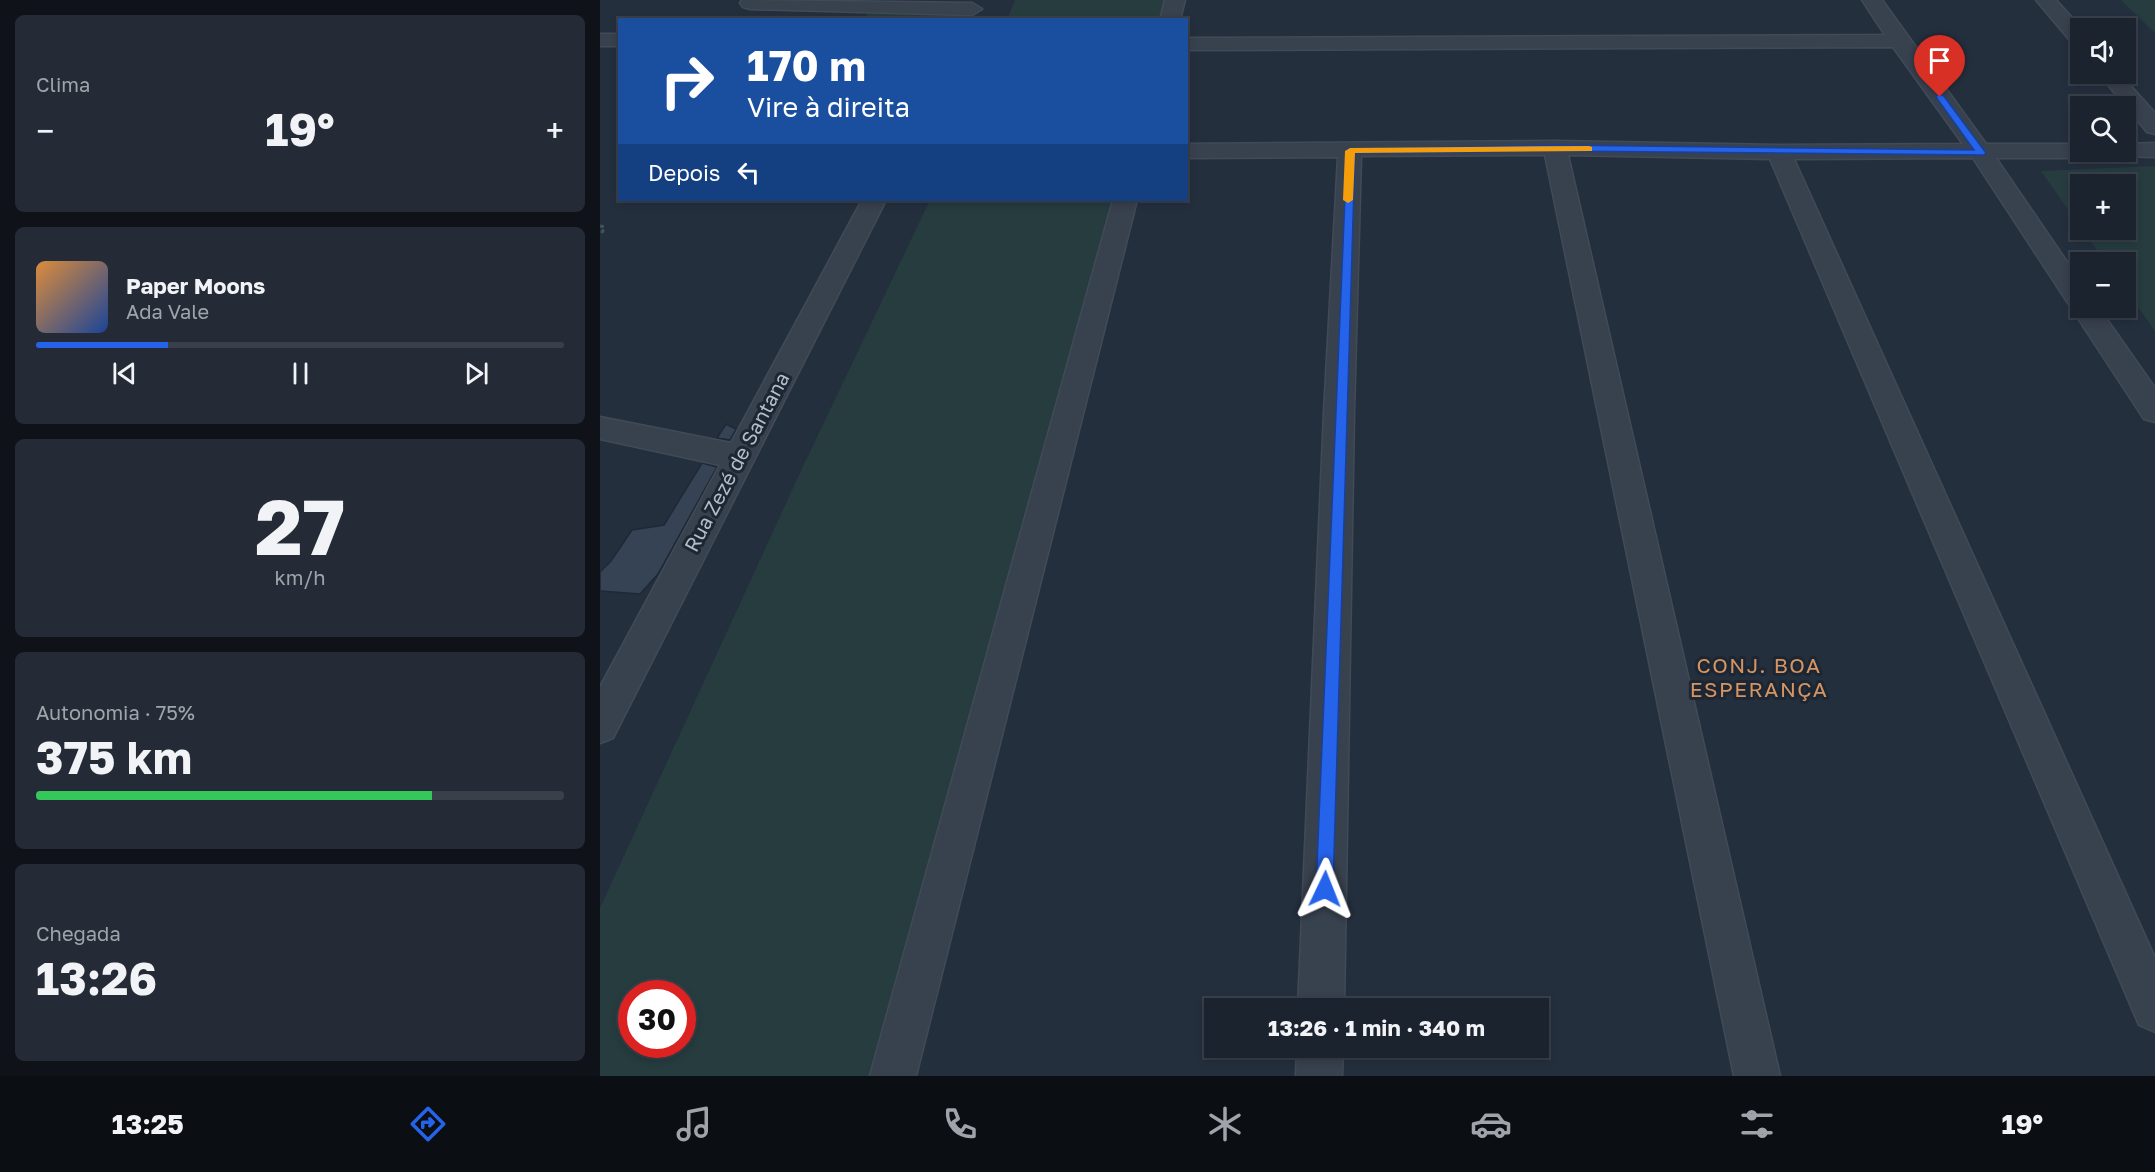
<!DOCTYPE html>
<html lang="pt">
<meta charset="utf-8">
<style>
:root{--surface:#1b232e;--page:#242b36;--text:#f1f3f6;--muted:#a0a4aa;--line:#39404a;--accent:#2563eb}
body{margin:0;font-family:"Golos Text",sans-serif;background:var(--page);color:var(--text);height:100vh;display:flex;flex-direction:column;font-size:22px;white-space:nowrap}
*{box-sizing:border-box;margin:0}
p{font-size:20px;color:var(--muted)}
.icon{flex:none;width:33px;height:33px;fill:none;stroke:currentColor;stroke-width:2;stroke-linecap:round;stroke-linejoin:round}
.map{position:relative;flex:1;overflow:hidden}
.sheet{display:flex;flex-direction:column;gap:15px;padding:15px;background:#0f1319;width:600px}
.sheet>*{flex:none}
.hud{position:absolute;left:18px;top:18px;width:570px;height:183px;border-radius:0px;box-shadow:0 3px 9px #0003,0 0 0 2px var(--line);background:#1a4fa0;color:#fff;overflow:hidden}
.buttons{position:absolute;left:1470px;top:18px;display:grid;gap:12px}
.buttons a{display:grid;place-items:center;width:66px;height:66px;border-radius:0px;background:var(--surface);box-shadow:0 3px 9px #0003,0 0 0 2px var(--line);font-size:30px}
.speed{position:absolute;left:18px;top:980px;display:flex;gap:12px;font-size:30px;font-weight:700;text-align:center}
.speed>*{display:grid;place-content:center;width:78px;height:78px;border-radius:50%;background:var(--surface);box-shadow:0 3px 9px #0003,0 0 0 2px var(--line);line-height:1}
.speed .limit{border:9px solid #d22;background:#fff;color:#111}
.pin{position:absolute;display:grid;place-items:center;width:51px;height:51px;color:#fff;margin:-62px -26px;border-radius:50% 50% 50% 0;rotate:-45deg;box-shadow:0 0 6px #0007}
.pin .icon{rotate:45deg}
.me{position:absolute;width:66px;margin:-33px;rotate:2deg;stroke-linejoin:round;filter:drop-shadow(0 0 4px #0008)}
.turn{display:flex;align-items:center;gap:21px;height:126px;padding:0 30px;font-size:27px}
.turn .icon{width:78px;height:78px;stroke-width:2.5}
.turn b{display:block;font-size:42px;line-height:51px}
.then{display:flex;align-items:center;height:57px;padding:0 30px;background:#0003;gap:12px;font-size:22px}
.big{font-size:45px;font-weight:700;line-height:1.1}
.sheet .widget{flex:1;display:flex;flex-direction:column;justify-content:center;gap:9px;min-width:0;padding:0 21px;border-radius:9px;background:var(--page)}
.sheet .dial{align-items:center;gap:0}
.dial b{font-size:78px;line-height:1}
.song{display:flex;align-items:center;gap:18px}
.cover{width:72px;height:72px;border-radius:9px;background:linear-gradient(135deg,hsl(30 70% 55%),hsl(220 70% 35%))}
.played{height:6px;border-radius:3px;background:linear-gradient(90deg,var(--accent) 25%,var(--line) 25%)}
.keys{display:flex;justify-content:space-around;direction:ltr}
.heat{display:flex;justify-content:space-between;align-items:center;font-size:33px;direction:ltr}
.charge{height:9px;border-radius:4px;background:linear-gradient(90deg,#34c759 75%,var(--line) 0)}
.trip{position:absolute;left:604px;top:998px;width:345px;height:60px;border-radius:0px;background:var(--surface);box-shadow:0 3px 9px #0003,0 0 0 2px var(--line);font-weight:700;line-height:60px;text-align:center}
.tabs{display:flex;height:96px;justify-content:space-around;align-items:center;background:#0b0e12;color:var(--muted)}
.tabs .icon{width:42px;height:42px}
.tabs .active{color:var(--accent)}
.tabs b{font-size:27px;color:var(--text)}
main{display:flex;flex:1;min-height:0}
.map>svg:first-child{display:block}
.green{fill:#263c3f;fill-rule:evenodd}
.building{fill:#364354;stroke:#1f2835;stroke-width:1.5}
.lines{fill:none;stroke-linecap:round;stroke-linejoin:round}
.street-casing{stroke:#414a57;stroke-width:3}
.path{stroke:#3f5557;stroke-width:3;stroke-dasharray:4 4;stroke-linecap:butt}
.street{fill:#38414e;fill-rule:evenodd}
.route{fill:#2563eb;stroke:#184099;stroke-width:1.5}
.slow{fill:#f59e0b}
.labels{text-anchor:middle;stroke-width:6;stroke-linejoin:round;paint-order:stroke}
.street-label{font-size:20px;fill:#b4bcc9;stroke:#1d2633}
.neighbourhood-label{font-size:21px;letter-spacing:1.5px;fill:#d59563;stroke:#1d2633}
</style>
<main>
<section class="sheet">
<div class="widget"><p>Clima</p>
<div class="heat"><a>−</a><b class="big">19°</b><a>+</a></div>
</div>
<div class="widget">
<div class="song"><i class="cover"></i><div><b>Paper Moons</b><p>Ada Vale</p></div></div>
<div class="played"></div>
<div class="keys"><svg class="icon" aria-label="previous" viewBox="0 0 24 24"><path d="M18 5L8 12l10 7zM5 5v14"/></svg><svg class="icon" aria-label="pause" viewBox="0 0 24 24"><path d="M8 5v14M16 5v14"/></svg><svg class="icon" aria-label="next" viewBox="0 0 24 24"><path d="M6 5l10 7-10 7zM19 5v14"/></svg></div>
</div>
<div class="widget dial"><b>27</b><p>km/h</p></div>
<div class="widget"><p>Autonomia · 75%</p><b class="big">375 km</b><div class="charge"></div></div>
<div class="widget"><p>Chegada</p><b class="big">13:26</b></div>
</section>
<div class="map">
<svg width="1555" height="1076" viewBox="0 0 1555 1076">
<rect width="100%" height="100%" fill="#242f3e"/>
<g class="green">
<polygon points="415,0 568,0 563,19 407,20"/>
<polygon points="1521,0 1555,0 1555,33"/>
<polygon points="270,10 366,13 362,19 264,20"/>
<polygon points="1555,166 1555,331 1526,290 1526,262 1506,262 1482,230 1526,230 1526,184 1480,184 1480,227 1441,171"/>
<path d="M330,200H515L274,1076H0V908L199,475ZM32,993H82V1044H32Z"/>
</g>
<g class="building">
<polygon points="126,424 136,429 130,440 117,438"/>
<polygon points="102,463 117,467 58,574 40,594 0,591 0,572 11,561 32,530 64,525"/>
</g>
<g class="lines">
<defs>
<g id="street">
<polygon points="142,0 372,3 382,9 372,15 150,9 143,7 140,3"/>
<polygon points="565,0 585,0 580,20 560,20"/>
<polygon points="1262,0 1282,0 1386,144 1480,144 1480,152 1491,152 1488,156 1480,158 1396,158 1480,281 1480,308 1499,308 1555,388 1555,422 1544,419 1373,158 1194,159 1555,958 1555,1032 1539,1025 1170,159 968,155 1180,1076 1134,1076 945,155 761,156 754,412 744,1008 698,1008 724,412 738,157 586,158 586,144 955,141 1179,145 1363,144 1293,47 586,50 586,38 1285,35"/>
<polygon points="1436,0 1456,0 1481,28 1480,46 1473,44"/>
<rect x="0" y="34" width="20" height="12"/>
<polygon points="1499,74 1520,74 1555,113 1555,134 1547,132"/>
<polygon points="1555,143 1555,157 1518,156 1515,152 1526,152 1526,144"/>
<polygon points="262,200 286,200 13,738 0,743 0,687 120,465 0,439 0,417 131,443"/>
<polygon points="513,200 537,200 316,1076 270,1076"/>
<polygon points="697,1047 743,1047 742,1076 696,1076"/>
</g>
</defs>
<use href="#street" class="street-casing"/>
<polyline class="path" points="0,226 5,227 0,236"/>
<use href="#street" class="street"/>
</g>
<polygon class="route" points="1337,95 1343,95 1386,153 1384,155 955,151 755,153 733,889 731,895 725,897 719,895 716,889 747,149 955,145 1374,150 1336,97"/>
<polygon class="slow" points="989,146 992,147 992,151 755,153 753,200 748,203 743,200 745,151 750,148"/>
<g class="labels">
<g class="street-label">
<text transform="translate(137 462) rotate(-62)" y="7">Rua Zezé de Santana</text>
</g>
<g class="neighbourhood-label">
<text x="1159" y="673">CONJ. BOA<tspan x="1159" dy="24">ESPERANÇA</tspan></text>
</g>
</g>
</svg>
<div class="buttons">
<a><svg class="icon" aria-label="sound" viewBox="0 0 24 24"><path d="M4 9h4l5-4v14l-5-4H4zM17 9q2 3 0 6"/></svg></a>
<a><svg class="icon" aria-label="search" viewBox="0 0 24 24"><circle cx="10" cy="10" r="6"/><path d="M15 15l6 6"/></svg></a>
<a>+</a>
<a>−</a>
</div>
<div class="speed"><div class="limit">30</div></div>
<div class="pin" style="left:1340px;top:97px;background:#d93025"><svg class="icon" aria-label="arrive" viewBox="0 0 24 24"><path d="M6 21V4h12l-3 4 3 4H6"/></svg></div>
<svg class="me" style="left:725px;top:889px" viewBox="-20 -20 40 40"><path d="M0-17L14 15 0 8-14 15z" fill="#2563eb" stroke="#fff" stroke-width="4"/></svg>
<div class="trip">13:26 · 1 min · 340 m</div>
<div class="hud">
<div class="turn"><svg class="icon" aria-label="right" viewBox="0 0 24 24"><path d="M7 20v-9h11M14 6l5 5-5 5"/></svg><div><b>170 m</b>Vire à direita</div></div>
<div class="then">Depois<svg class="icon" aria-label="left" viewBox="0 0 24 24"><path d="M17 20v-9H6M10 6l-5 5 5 5"/></svg></div>
</div>
</div>
</main>
<nav class="tabs">
<b>13:25</b>
<svg class="icon active" aria-label="directions" viewBox="0 0 24 24"><path d="M12 3l9 9-9 9-9-9zM9 14v-3h6M13 9l2 2-2 2"/></svg>
<svg class="icon" aria-label="music" viewBox="0 0 24 24"><path d="M9 18V5l10-2v13"/><circle cx="6" cy="18" r="3"/><circle cx="16" cy="16" r="3"/></svg>
<svg class="icon" aria-label="phone" viewBox="0 0 24 24"><path d="M5 4h4l2 5-3 2q2 4 5 5l2-3 5 2v4C11 20 4 13 5 4z"/></svg>
<svg class="icon" aria-label="climate" viewBox="0 0 24 24"><path d="M12 3v18M4 7l16 10M4 17L20 7"/></svg>
<svg class="icon" aria-label="car" viewBox="0 0 24 24"><path d="M5 17H2v-5l4-1 3-4h7l3 4 3 1v5h-3M9 17h6M6 11h13"/><circle cx="7" cy="17" r="2"/><circle cx="17" cy="17" r="2"/></svg>
<svg class="icon" aria-label="filters" viewBox="0 0 24 24"><path d="M4 7h16M4 17h16"/><circle cx="9" cy="7" r="2"/><circle cx="15" cy="17" r="2"/></svg>
<b>19°</b>
</nav>
